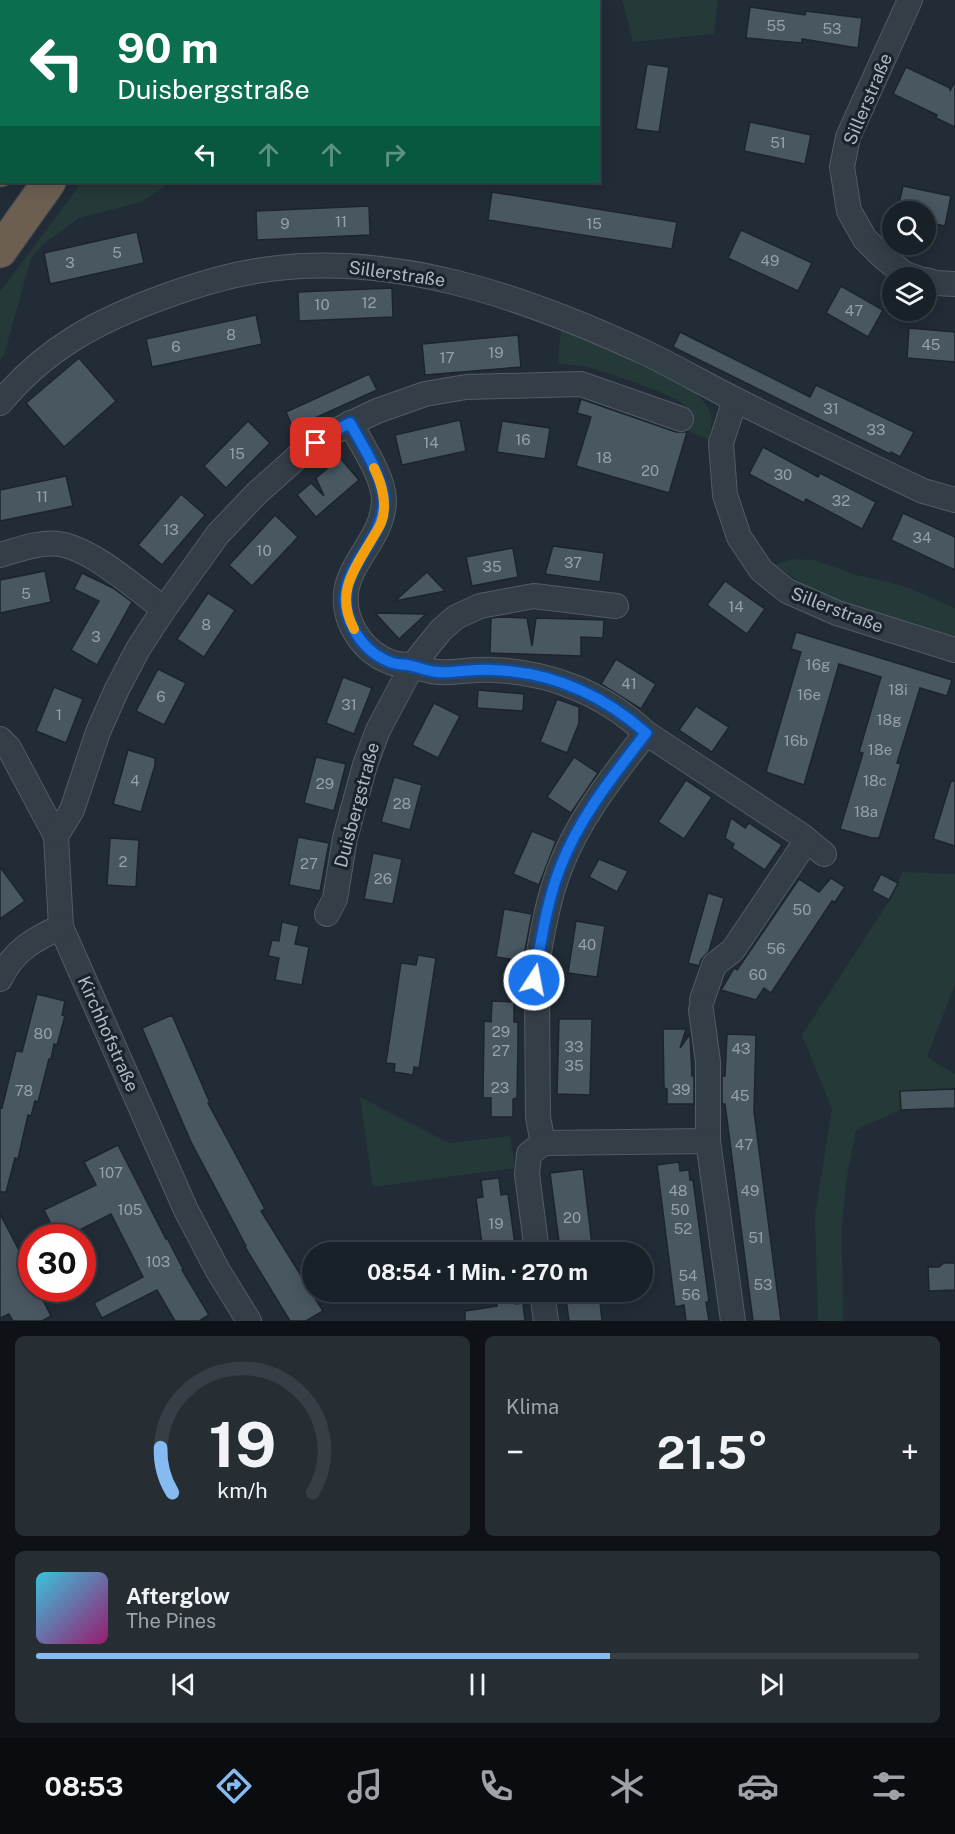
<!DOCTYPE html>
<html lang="de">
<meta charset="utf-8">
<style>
:root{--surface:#192128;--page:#262e34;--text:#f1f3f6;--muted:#9fa3a8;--line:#373e45;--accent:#85bbf1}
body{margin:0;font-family:"Public Sans",sans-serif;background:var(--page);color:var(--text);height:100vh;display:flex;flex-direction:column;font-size:22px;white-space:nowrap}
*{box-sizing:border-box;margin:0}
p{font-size:20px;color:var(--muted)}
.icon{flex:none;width:33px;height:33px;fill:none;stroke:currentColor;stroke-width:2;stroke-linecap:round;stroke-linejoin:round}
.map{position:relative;height:1321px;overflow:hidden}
.sheet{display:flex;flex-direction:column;gap:15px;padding:15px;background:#0e1216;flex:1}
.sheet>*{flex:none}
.hud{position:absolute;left:0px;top:0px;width:600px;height:183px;box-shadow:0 3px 15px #0003,0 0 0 2px var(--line);background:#0b6e4f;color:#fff;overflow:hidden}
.fabs{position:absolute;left:882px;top:201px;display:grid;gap:12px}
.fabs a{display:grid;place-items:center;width:54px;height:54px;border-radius:50%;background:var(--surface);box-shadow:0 3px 15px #0003,0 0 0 2px var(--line);font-size:30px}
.speed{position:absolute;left:18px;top:1224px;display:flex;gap:12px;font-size:30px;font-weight:700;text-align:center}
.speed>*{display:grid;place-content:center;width:78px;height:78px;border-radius:50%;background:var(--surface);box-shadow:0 3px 15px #0003,0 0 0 2px var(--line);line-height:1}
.speed .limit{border:9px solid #d22;background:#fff;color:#111}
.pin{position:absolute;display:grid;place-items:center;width:51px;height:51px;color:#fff;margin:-26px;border-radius:12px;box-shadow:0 3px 9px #0006}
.me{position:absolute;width:66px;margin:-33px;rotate:11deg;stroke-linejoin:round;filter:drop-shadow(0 0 4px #0008)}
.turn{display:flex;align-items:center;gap:21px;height:126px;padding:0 18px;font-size:27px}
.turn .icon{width:78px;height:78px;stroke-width:2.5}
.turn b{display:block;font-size:42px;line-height:51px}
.lanes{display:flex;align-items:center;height:57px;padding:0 18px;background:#0003;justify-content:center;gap:30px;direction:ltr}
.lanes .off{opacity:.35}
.big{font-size:45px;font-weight:700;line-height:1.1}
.sheet .widget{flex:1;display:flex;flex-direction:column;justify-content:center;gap:9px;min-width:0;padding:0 21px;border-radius:9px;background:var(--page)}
.sheet .dial{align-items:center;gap:0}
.dial svg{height:156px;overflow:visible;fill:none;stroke:var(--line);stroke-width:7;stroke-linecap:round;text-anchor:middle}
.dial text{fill:var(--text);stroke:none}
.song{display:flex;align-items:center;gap:18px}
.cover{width:72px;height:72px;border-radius:9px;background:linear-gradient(135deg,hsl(190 70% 55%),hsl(320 70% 35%))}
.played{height:6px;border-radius:3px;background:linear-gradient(90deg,var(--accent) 65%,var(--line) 65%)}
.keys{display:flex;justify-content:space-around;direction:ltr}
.heat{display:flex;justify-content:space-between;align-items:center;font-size:33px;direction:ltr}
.sheet .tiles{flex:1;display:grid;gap:15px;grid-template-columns:1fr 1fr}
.widget:last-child{grid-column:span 2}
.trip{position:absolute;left:302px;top:1242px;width:351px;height:60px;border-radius:30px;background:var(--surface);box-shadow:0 3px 15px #0003,0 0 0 2px var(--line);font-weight:700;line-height:60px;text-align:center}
.menu{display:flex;height:96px;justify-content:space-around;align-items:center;background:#0a0d10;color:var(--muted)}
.menu .icon{width:42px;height:42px}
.menu .current{color:var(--accent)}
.menu b{font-size:27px;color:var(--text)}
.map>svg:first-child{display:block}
.green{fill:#243938}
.building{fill:#495761;stroke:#1c252d;stroke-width:1.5}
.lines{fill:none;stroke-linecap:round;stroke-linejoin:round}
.minor-casing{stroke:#525c64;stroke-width:26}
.tertiary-casing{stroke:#525c64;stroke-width:32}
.motorway-casing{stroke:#3f4951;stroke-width:35}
.minor{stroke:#343e46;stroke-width:24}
.tertiary{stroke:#343e46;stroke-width:30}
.motorway{stroke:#6c5f52;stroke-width:33}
.route-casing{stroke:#114b97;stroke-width:15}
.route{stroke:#1a73e8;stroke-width:10}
.slow{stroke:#f59e0b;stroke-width:10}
.labels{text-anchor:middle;stroke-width:6;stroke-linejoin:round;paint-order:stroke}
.number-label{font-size:15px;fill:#96a0aa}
.street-label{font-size:18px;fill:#afb9c3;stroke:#1a232b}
</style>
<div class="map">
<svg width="955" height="1321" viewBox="0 0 955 1321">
<rect width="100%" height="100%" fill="#212c36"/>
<g class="green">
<polygon points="622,0 718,0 714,34 633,42"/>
<polygon points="82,182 172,182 141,202 79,218 42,245 31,259 4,355 0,360 0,292"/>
<path d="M561,327L694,391C713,411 714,413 709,440L687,430C689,423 693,416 688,408C681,396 603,371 586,367C577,365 567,365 558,364Z"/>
<path d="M791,559L814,560L857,575L901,585L955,608V637C905,621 853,609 806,585C796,580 786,572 775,565Z"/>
<polygon points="903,872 955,874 955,984 927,1057 955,1074 955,1089 900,1092 900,1110 856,1130 846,1182 842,1226 843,1321 818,1321 815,1215 832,1109 802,1035 889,901"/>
<polygon points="360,1097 449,1143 510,1136 515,1168 373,1187"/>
</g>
<g class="building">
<polygon points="750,7 805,15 806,11 862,18 858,48 802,39 802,43 746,38"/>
<polygon points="647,64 669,67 659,132 636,129"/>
<polygon points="906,67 950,88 950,91 955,81 955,127 936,118 937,115 893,94"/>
<polygon points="750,122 811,135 805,164 744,151"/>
<polygon points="903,186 951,196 945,226 926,222 926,212 897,212"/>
<polygon points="492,192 677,222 672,249 488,220"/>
<polygon points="369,206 370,235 257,240 256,211"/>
<polygon points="741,230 812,263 798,291 728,258"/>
<polygon points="137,232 144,263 50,284 44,253"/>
<polygon points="841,286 883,310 868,337 826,313"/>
<polygon points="392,288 393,317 299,321 298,292"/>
<polygon points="256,315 262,344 152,367 146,339"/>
<polygon points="909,328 955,332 955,362 907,358"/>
<polygon points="680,332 810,397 816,385 914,432 900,457 891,452 890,454 673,347"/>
<polygon points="518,335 521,367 425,375 422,344"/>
<polygon points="79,358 116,401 64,447 26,403"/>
<polygon points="369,374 377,390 293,428 286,412"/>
<polygon points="581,399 676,432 687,432 669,493 576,466 591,417 577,413"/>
<polygon points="460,420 466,451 402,465 395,435"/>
<polygon points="248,421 270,443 226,488 204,466"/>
<polygon points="502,421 550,428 545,459 497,452"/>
<polygon points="763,447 818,477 820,473 876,502 862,529 806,499 804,503 749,474"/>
<polygon points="340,458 359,480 316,517 297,495 311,483 324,496 316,478"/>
<polygon points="66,476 73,506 0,521 0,490"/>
<polygon points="181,494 205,515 162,565 138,545"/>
<polygon points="903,513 955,537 955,570 891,540"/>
<polygon points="275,515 298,537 252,586 229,565"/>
<polygon points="553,546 604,553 600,582 545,574"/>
<polygon points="513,548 518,577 472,586 466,557"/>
<polygon points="45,571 51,602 0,613 0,580"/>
<polygon points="427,572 445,591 395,601"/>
<polygon points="82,573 113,588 132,602 97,665 71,650 99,601 74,589"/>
<polygon points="725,581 765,609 747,634 707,605"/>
<polygon points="208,593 235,610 204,657 177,639"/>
<polygon points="375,613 426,614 399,639"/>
<polygon points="500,617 527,618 532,646 536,618 604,620 603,638 581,637 581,656 490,653 491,618"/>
<polygon points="796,632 952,680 947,696 920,688 897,763 901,764 879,838 872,838 840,829 863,753 859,752 881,677 839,664 804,785 766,772 801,652 791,649"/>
<polygon points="616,659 656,684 641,709 601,684"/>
<polygon points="158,669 186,683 164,725 136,711"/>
<polygon points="343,677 372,688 354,734 326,723"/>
<polygon points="54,687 83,699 66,743 36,731"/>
<polygon points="478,690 524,694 523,711 477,708"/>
<polygon points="557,699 579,707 579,723 567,753 540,742"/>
<polygon points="434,703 460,716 438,758 412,745"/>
<polygon points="696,706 729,727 712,752 679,730"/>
<polygon points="128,750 155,758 155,765 141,812 113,804"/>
<polygon points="316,757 346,764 334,811 304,803"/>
<polygon points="574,757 598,773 571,813 547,797"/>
<polygon points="394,777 422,785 410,830 381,822"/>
<polygon points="686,780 712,797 684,839 658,822"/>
<polygon points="951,781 955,781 955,846 933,839"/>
<polygon points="731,818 745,828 749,823 782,845 765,870 732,848 734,844 725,838"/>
<polygon points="532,831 556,841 539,885 513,874"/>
<polygon points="298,837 329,843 320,891 289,885"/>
<polygon points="110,838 139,840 136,887 107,885"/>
<polygon points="373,853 402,859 393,904 364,899"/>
<polygon points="599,859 628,871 617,892 589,877"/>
<polygon points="0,867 25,901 0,919"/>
<polygon points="881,874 898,883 889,900 872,891"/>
<polygon points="831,878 845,887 835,902 832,901 771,993 764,988 756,1000 721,990 734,968 737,970 799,879 819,892"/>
<polygon points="708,893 724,898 709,951 701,960 699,966 688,963"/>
<polygon points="504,909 532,914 523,961 496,957"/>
<polygon points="576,921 605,926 597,977 568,973"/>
<polygon points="282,922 299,926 295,944 309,947 302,985 275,980 279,958 268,956 272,940 279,941"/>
<polygon points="418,955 436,958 419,1068 414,1067 413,1075 394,1072 395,1064 386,1063 401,963 416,965"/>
<polygon points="37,994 65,1001 62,1015 65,1016 57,1045 54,1044 51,1059 49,1059 38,1102 35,1101 31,1116 28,1115 18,1159 15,1158 6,1192 0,1192 0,1108 2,1108 16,1051 22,1052"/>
<polygon points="492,1001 514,1002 514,1022 518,1022 518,1042 517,1098 513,1099 513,1117 491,1117 491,1098 483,1098 484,1021 491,1022"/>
<polygon points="172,1015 210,1103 208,1103 265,1209 261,1211 323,1311 306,1321 290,1321 245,1247 246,1246 191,1142 172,1098 142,1028"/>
<polygon points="559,1019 592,1019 590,1095 557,1094"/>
<polygon points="663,1029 686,1029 680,1048 690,1034 692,1076 694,1076 694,1104 667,1104 667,1089 664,1088"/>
<polygon points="727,1034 756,1035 754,1111 781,1321 753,1321 725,1104 722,1104 722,1076 725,1076"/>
<polygon points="955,1089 955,1108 901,1110 900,1091"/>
<polygon points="118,1145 166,1239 167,1238 183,1269 182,1270 209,1315 199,1321 175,1321 157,1290 102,1318 94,1303 143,1277 111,1214 64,1238 58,1238 44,1210 96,1185 84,1162"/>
<polygon points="679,1162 680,1171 689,1170 690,1180 693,1180 709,1302 706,1302 709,1321 686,1321 684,1305 675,1307 657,1165"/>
<polygon points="583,1169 592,1245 560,1249 550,1173"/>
<polygon points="499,1178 501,1195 508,1194 516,1252 483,1252 476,1198 483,1197 481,1180"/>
<polygon points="0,1214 32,1275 32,1288 37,1288 51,1316 42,1321 13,1321 9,1314 0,1318"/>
<polygon points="944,1263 955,1263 955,1290 929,1291 928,1267 939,1267"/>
<polygon points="565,1292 599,1292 602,1321 569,1321"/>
<polygon points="515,1295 516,1304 523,1303 525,1321 465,1321 465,1311 497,1306 496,1297"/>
</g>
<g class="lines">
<defs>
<g id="minor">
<polyline points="910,0 848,137 842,167 849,211 865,239 884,258 905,274 917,278"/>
<polyline points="926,280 936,283 955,284"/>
<polyline points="735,400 721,443 725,495 739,537 761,570 787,591 837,613 955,650"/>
<path d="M0,403C46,348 97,321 163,297C193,286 224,276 256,271C391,249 525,297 646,353C677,368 706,385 736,400C798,431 860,461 923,491L955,500"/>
<path d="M350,423C361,444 385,478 384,502C382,535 359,552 349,580C337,613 359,650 390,662C397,665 405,664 412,666C431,671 433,673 452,672C466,671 480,669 493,670C551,672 604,694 646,733L801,835L824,854"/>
<path d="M0,555C18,550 40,541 59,544C93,549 136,589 164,609"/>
<polyline points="0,739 9,748 56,836 61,927 186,1210 218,1271 249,1321"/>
<polyline points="56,836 72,810 98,732 117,689 138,649 164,609 218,534 257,493 303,452 329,434 377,411 425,394 466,387 581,384 681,419"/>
<polyline points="327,914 335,899 345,838 365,765 378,730 412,666 441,630 456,617 480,606 534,596 616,606"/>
<path d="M0,979C13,951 34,939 61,927"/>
<path d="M534,980C541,943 546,904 560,868C579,818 613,776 646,733"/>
<polyline points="537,999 538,1117 543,1143"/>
<polyline points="702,1000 714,965 733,950 807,840"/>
<polyline points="701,1010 708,1062 708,1141"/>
<polyline points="537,1252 527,1174 529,1154 543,1143 708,1141 733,1321"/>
<polyline points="542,1292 546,1321"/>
</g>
<g id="tertiary">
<polyline points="65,2 66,0"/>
<polyline points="0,90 2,88"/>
</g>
<g id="motorway">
<polyline points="135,2 137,0"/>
<polyline points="197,2 198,0"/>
<polyline points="0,170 2,168"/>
<polyline points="0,251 49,182"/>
</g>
</defs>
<use href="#minor" class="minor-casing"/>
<use href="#tertiary" class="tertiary-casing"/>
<use href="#motorway" class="motorway-casing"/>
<use href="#minor" class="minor"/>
<use href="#tertiary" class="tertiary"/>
<use href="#motorway" class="motorway"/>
</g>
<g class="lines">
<defs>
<path id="route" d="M316,443L328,434L350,423C362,445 384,478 384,502C382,535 359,552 349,580C337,612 359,650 390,662C397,665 405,664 412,666C431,671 433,673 452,672C466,671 480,669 493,670C551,672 603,695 646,733C613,776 579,818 560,868C546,904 541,943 534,980"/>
</defs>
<use href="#route" class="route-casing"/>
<use href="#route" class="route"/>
<path class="slow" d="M354,629C335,593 354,570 372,539C375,534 379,528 381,523C388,506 382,484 374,468"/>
</g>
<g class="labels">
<g class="number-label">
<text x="776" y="31">55</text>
<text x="832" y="34">53</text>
<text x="778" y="148">51</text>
<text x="341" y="227">11</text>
<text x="285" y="229">9</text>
<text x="594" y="229">15</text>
<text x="117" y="258">5</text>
<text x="770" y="266">49</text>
<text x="70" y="268">3</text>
<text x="369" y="308">12</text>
<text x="322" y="310">10</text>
<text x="854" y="316">47</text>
<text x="231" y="340">8</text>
<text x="931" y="350">45</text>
<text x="176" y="352">6</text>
<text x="496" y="358">19</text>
<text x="447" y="363">17</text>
<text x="831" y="414">31</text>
<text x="876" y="435">33</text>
<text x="523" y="445">16</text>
<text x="431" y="448">14</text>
<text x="237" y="459">15</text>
<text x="604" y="463">18</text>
<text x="650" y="476">20</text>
<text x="783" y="480">30</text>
<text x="42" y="502">11</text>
<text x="841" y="506">32</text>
<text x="171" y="535">13</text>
<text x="922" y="543">34</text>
<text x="264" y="556">10</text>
<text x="573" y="568">37</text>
<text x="492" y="572">35</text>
<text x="26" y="599">5</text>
<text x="736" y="612">14</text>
<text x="206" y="630">8</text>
<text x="96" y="642">3</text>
<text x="818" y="670">16g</text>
<text x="629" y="689">41</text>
<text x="898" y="695">18i</text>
<text x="809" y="700">16e</text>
<text x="161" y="702">6</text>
<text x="349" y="710">31</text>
<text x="59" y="720">1</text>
<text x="889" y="725">18g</text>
<text x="796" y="746">16b</text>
<text x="880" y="755">18e</text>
<text x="135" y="786">4</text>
<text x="875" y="786">18c</text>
<text x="325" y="789">29</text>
<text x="402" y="809">28</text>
<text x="866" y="817">18a</text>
<text x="123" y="867">2</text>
<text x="309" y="869">27</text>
<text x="383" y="884">26</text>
<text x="802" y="915">50</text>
<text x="587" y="950">40</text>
<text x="776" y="954">56</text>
<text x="758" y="980">60</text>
<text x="501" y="1037">29</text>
<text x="43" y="1039">80</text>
<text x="574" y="1052">33</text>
<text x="741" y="1054">43</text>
<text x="501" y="1056">27</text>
<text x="574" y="1071">35</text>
<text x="500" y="1093">23</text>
<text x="681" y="1095">39</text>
<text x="24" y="1096">78</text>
<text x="740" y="1101">45</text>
<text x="744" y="1150">47</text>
<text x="111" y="1178">107</text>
<text x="678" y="1196">48</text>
<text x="750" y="1196">49</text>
<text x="130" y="1215">105</text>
<text x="680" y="1215">50</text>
<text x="572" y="1223">20</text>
<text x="496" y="1229">19</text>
<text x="683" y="1234">52</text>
<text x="756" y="1243">51</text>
<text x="158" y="1267">103</text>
<text x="688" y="1281">54</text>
<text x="763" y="1290">53</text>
<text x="691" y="1300">56</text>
</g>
<g class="street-label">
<text transform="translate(868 99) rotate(-67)" y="6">Sillerstraße</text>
<text transform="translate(397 274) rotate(8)" y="6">Sillerstraße</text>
<text transform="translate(837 610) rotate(21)" y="6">Sillerstraße</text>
<text transform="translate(357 805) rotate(-75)" y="6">Duisbergstraße</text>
<text transform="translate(108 1034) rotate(66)" y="6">Kirchhofstraße</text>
</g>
</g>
</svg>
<div class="fabs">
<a><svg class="icon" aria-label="search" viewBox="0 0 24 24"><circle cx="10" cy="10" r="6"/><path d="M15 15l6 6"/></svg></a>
<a><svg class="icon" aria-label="layers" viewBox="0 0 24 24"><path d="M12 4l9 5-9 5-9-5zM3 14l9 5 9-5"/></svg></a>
</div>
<div class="speed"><div class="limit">30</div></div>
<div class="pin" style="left:316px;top:443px;background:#d93025"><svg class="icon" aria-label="arrive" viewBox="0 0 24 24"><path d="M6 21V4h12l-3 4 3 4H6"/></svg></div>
<svg class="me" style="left:534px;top:980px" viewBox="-20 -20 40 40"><circle r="17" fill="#1a73e8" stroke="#fff" stroke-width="3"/><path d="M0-11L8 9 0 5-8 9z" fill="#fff"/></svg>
<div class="trip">08:54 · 1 Min. · 270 m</div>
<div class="hud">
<div class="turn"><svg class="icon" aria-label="left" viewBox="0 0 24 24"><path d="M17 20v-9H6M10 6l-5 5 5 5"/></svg><div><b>90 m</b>Duisbergstraße</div></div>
<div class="lanes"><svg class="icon" aria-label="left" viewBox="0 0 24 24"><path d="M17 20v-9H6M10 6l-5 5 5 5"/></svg><svg class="icon off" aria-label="ahead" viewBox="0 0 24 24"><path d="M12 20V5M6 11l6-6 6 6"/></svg><svg class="icon off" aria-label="ahead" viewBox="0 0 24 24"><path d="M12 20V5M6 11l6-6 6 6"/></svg><svg class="icon off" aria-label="right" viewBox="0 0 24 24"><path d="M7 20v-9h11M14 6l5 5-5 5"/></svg></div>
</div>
</div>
<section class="sheet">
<div class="tiles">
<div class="widget dial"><svg viewBox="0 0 100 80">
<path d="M14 69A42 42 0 1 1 86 69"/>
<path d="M14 69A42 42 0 0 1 8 46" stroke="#85bbf1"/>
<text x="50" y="56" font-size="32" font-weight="700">19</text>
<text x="50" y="72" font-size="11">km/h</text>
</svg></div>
<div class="widget"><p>Klima</p>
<div class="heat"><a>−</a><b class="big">21.5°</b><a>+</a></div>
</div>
<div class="widget">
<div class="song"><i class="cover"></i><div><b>Afterglow</b><p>The Pines</p></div></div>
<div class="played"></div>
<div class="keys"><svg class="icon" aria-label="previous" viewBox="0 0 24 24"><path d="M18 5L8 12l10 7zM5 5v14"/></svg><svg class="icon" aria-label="pause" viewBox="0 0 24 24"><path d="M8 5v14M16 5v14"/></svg><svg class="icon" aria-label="next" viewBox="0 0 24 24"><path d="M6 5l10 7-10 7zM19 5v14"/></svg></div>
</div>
</div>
</section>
<nav class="menu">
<b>08:53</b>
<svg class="icon current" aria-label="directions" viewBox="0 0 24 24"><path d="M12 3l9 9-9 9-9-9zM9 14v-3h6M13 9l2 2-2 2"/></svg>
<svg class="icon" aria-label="music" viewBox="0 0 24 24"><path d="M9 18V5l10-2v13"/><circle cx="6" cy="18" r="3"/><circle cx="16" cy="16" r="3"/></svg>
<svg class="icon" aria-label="phone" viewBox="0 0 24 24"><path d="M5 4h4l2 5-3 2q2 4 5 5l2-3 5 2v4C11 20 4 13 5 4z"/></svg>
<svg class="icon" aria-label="climate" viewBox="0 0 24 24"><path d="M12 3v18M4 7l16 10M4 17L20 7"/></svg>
<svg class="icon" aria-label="car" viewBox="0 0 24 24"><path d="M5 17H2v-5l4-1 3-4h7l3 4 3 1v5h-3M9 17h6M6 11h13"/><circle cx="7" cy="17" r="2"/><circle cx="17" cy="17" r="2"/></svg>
<svg class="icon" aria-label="filters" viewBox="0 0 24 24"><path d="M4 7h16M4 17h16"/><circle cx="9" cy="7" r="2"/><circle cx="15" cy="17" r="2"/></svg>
</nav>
